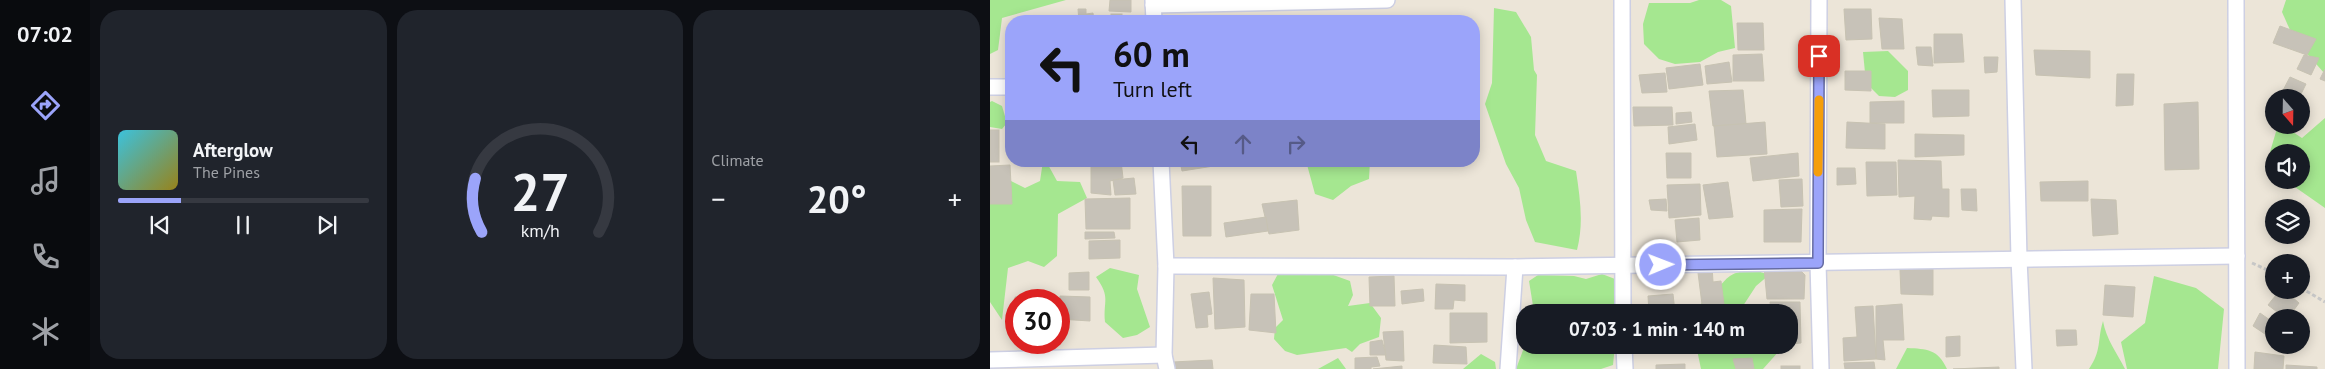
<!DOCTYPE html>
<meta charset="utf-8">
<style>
:root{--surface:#171b24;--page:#20242c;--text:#f1f3f6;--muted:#9ea1a6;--line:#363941;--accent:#9ba4fa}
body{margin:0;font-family:"PT Sans",sans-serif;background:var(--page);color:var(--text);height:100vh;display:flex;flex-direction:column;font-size:19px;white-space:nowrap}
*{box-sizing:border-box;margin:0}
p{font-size:16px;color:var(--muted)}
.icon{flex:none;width:28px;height:28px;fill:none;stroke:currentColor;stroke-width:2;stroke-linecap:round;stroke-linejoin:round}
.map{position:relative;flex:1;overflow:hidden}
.side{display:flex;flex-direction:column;gap:10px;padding:10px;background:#0d0f14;width:900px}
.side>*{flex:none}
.banner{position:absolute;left:15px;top:15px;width:475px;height:152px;border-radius:20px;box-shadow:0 2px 12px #0003;background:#9ba4fa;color:#111;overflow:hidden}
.needle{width:32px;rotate:160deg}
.buttons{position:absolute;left:1275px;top:89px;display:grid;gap:10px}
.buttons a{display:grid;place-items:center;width:45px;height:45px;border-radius:50%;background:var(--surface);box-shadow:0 2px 12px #0003;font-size:25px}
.speed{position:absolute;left:15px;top:289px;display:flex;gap:10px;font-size:25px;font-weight:700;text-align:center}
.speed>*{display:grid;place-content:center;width:65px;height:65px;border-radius:50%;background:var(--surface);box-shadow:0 2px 12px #0003;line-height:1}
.speed .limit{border:8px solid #d22;background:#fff;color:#111}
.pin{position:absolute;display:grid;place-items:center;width:42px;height:42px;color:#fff;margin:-21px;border-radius:10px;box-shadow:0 2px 8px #0006}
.me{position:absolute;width:55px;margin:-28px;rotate:89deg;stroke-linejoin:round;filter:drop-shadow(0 0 4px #0008)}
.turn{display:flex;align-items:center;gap:18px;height:105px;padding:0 25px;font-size:22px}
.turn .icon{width:65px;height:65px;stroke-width:2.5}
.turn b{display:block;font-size:35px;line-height:42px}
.lanes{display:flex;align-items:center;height:48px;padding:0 25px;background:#0003;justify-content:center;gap:25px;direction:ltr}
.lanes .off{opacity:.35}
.big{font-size:38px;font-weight:800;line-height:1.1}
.side .widget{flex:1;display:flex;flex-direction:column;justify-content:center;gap:8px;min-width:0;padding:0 18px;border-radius:20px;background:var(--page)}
.side .dial{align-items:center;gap:0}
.dial svg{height:130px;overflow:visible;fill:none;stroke:var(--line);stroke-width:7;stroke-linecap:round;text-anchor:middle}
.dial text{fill:var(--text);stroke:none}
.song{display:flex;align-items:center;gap:15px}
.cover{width:60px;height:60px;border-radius:8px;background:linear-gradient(135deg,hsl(190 70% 55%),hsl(50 70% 35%))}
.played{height:5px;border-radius:2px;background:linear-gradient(90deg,var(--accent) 25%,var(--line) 25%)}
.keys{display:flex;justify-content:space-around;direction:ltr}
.heat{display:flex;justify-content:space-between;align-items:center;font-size:28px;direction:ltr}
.side .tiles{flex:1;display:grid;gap:10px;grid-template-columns:repeat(3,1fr)}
.trip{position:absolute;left:526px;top:304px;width:282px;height:50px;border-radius:20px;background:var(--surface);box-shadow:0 2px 12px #0003;font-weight:800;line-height:50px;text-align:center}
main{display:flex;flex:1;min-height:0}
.tabs{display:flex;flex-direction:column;width:90px;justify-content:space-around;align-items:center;background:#090b0e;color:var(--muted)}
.tabs .icon{width:35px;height:35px}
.tabs .current{color:var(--accent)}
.tabs b{font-size:22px;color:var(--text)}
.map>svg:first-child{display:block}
.green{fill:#a5e790}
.building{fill:#c7c2b8;stroke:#c7c2b2}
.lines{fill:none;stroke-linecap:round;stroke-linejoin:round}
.minor-casing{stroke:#cdcfe3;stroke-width:18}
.path{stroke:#c7c7c7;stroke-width:3;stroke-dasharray:4 2.5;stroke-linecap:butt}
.minor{stroke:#fff;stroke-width:15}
.route-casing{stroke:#656ba2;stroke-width:12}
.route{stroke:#9ba4fa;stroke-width:9}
.slow{stroke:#f59e0b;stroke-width:9}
</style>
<main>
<nav class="tabs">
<b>07:02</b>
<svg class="icon current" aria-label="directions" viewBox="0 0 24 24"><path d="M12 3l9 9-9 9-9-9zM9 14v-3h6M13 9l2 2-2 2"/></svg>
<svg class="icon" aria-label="music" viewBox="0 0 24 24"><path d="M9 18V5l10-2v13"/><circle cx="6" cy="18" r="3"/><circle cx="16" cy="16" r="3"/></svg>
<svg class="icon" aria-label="phone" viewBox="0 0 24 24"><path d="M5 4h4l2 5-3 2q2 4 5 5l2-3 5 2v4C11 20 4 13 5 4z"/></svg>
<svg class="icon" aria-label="climate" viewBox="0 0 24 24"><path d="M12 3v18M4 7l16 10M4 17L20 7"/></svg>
</nav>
<section class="side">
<div class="tiles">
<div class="widget">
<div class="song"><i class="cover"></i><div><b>Afterglow</b><p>The Pines</p></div></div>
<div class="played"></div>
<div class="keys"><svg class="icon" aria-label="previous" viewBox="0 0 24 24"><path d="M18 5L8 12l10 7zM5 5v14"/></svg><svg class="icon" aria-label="pause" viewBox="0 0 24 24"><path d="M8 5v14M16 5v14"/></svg><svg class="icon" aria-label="next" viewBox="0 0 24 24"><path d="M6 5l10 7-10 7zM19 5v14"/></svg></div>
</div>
<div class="widget dial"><svg viewBox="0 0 100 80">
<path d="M14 69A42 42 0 1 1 86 69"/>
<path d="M14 69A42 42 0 0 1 10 36" stroke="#9ba4fa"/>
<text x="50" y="56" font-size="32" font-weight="700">27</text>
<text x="50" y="72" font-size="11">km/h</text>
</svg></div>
<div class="widget"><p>Climate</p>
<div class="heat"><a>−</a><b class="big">20°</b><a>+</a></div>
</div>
</div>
</section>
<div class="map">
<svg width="1335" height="369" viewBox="0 0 1335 369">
<rect width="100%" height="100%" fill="#ece5d8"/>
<g class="green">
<polygon points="0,0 76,0 12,18 8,50 0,54"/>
<polygon points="709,0 731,0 741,6 745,48 728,52 710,62 685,64 669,59 654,44 653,24 659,3 700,3"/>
<polygon points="1296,0 1335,0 1335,74 1304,39 1292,12"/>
<path d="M504,8L526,12L541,37L544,70L547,75L545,135L556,161L586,171C590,198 594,223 587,250L545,242L536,220L529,188L516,164L495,104L502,83Z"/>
<polygon points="898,51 918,71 918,90 905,97 889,96 876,83 873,52"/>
<polygon points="2,101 12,106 17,123 12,129 0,127 0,102"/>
<polygon points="1335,118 1335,208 1295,180 1311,180 1311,152 1284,152 1284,161 1280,152 1288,125 1292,125 1312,138"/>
<polygon points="53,161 56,161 67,181 90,182 97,198 68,214 67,256 54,267 38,261 18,268 12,320 0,302 0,179 9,175 35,188 50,181"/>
<polygon points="316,161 380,161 379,179 361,186 343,200 325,194"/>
<path d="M120,268L149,275L147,289L160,327L147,335L133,338L115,322C113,300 121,298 106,277Z"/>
<path d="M765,270L779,275L766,286L749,312H703C708,304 714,303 720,297C739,278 735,272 765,270Z"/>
<polygon points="289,272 335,272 360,281 363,295 358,306 380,303 391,318 389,337 370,344 362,352 356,348 307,355 295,351 284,339 285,328 293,320 282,285"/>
<polygon points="612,274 625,279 633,289 622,309 623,312 544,312 539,281 548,275 584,276 596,279"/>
<polygon points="1164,276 1206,288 1234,309 1228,369 1137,369 1131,342 1155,323"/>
<path d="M1113,321C1116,339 1127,353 1135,369H1099C1112,350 1107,341 1113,321Z"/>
<polygon points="535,345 625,345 623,365 611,369 526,369"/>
<polygon points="706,345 791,345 790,350 773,369 711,369"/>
<path d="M917,348C937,349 948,349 957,369H906Z"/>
<polygon points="491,354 505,362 506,369 473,369"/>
<polygon points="348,358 356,369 328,369"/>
</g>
<g class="building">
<polygon points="120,0 141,0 141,12 119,11"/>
<polygon points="88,9 96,9 96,14 103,13 104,21 89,21"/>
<polygon points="854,9 881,9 882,39 856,40"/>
<rect x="121" y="14" width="11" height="7"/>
<polygon points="889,18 912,19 914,49 892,49"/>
<polygon points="747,23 773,23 774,50 748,50"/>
<polygon points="1290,26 1326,39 1317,55 1283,43"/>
<polygon points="944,34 972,34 974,62 944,63"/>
<polygon points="926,47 941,47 943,66 928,65"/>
<polygon points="1044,50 1100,51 1100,78 1046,75"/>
<polygon points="772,54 774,81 743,81 743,55"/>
<polygon points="1314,55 1329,58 1321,75 1307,69"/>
<polygon points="994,57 1008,57 1007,72 995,73"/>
<polygon points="739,62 742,82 717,84 715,66"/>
<polygon points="710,64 713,85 679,89 676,68"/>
<polygon points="1335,69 1335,81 1330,79"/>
<polygon points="855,71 881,71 881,91 855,90"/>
<polygon points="675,73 677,92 652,93 649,75"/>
<polygon points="1127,74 1144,74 1143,105 1126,106"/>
<polygon points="1300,77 1316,84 1309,98 1289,98"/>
<polygon points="753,90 756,124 723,126 719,91"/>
<polygon points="942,90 979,90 979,116 943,117"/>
<polygon points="914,101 914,123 880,123 880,102"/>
<polygon points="1208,102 1209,169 1175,170 1174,104"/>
<polygon points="643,107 682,107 683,125 644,126"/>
<polygon points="701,112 702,122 686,124 686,113"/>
<polygon points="775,122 777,154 727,157 724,126"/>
<polygon points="857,122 895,124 895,149 856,148"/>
<polygon points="705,124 707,140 679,144 678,127"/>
<rect x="0" y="130" width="9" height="32"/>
<polygon points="925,134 974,135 974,155 925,157"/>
<polygon points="676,153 701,153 701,178 677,178"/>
<polygon points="808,153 809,176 763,181 760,158"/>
<polygon points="908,160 951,161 952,189 959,189 959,217 942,216 941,220 924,219 925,196 909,197"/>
<polygon points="101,161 131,161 133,178 120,181 121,195 101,193"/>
<polygon points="190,161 249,161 249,162 192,171"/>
<polygon points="876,162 906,162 907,195 877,196"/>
<polygon points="20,165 22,204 0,204 0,166"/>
<polygon points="847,168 865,168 866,184 847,185"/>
<polygon points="144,178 146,194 125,195 123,180"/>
<polygon points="812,179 813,206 791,207 789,180"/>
<polygon points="1098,181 1098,201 1051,201 1050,182"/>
<polygon points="738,182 743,217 719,219 713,185"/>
<polygon points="710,184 711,215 679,218 677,185"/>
<polygon points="192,186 221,186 221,236 193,236"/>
<polygon points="971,189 986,189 987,211 972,210"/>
<polygon points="140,198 140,229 96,229 95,199"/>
<polygon points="676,199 677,211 661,210 659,200"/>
<polygon points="1101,199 1126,200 1128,234 1103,236"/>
<polygon points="307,200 309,230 279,234 272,204"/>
<polygon points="812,209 811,242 774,242 774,210"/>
<polygon points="276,217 278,231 236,237 234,223"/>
<polygon points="709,218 710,240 687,242 685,220"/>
<polygon points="95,232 124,232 125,238 95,239"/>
<polygon points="130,240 130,258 99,259 99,241"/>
<polygon points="707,265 722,266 723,282 731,281 735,312 713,312"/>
<polygon points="807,267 815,275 814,299 777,299 774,268"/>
<polygon points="943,269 943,295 911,294 910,270"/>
<polygon points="99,272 99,290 79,290 79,273"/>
<polygon points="681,274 682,285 662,286 661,275"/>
<polygon points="404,276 405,306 380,306 379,277"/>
<polygon points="223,278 254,280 255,327 225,329"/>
<polygon points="446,284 475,285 475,301 464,300 463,309 445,309"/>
<polygon points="1115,285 1145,287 1143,317 1113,315"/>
<polygon points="433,289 434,301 412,304 411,291"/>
<polygon points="1290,290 1294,290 1309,303 1298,318 1295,318 1278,305"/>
<polygon points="219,292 222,314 217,315 218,327 206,328 201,294"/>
<polygon points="261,294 284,294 286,333 259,330"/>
<polygon points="683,294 685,312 659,312 658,296"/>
<polygon points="41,296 42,300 26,300 26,319 25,297"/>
<polygon points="70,296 100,297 100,321 69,319"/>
<polygon points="780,302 810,302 811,343 800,344 800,312 781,312"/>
<polygon points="912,304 914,340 893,340 895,360 886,359 886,306"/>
<polygon points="883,306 886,359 854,361 853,338 867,337 865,307"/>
<polygon points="460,313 497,313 497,342 460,343"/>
<polygon points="1270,313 1284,323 1284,340 1263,326"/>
<polygon points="1066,330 1086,330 1087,345 1067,346"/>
<polygon points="413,331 414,361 396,360 393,332"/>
<polygon points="970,336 970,356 956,357 956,337"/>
<polygon points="392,340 396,355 380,355 380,342"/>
<polygon points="444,345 476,347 477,364 443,363"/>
<polygon points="663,345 684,345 685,350 663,351"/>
<polygon points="1265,352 1294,356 1293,369 1264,369"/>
<polygon points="387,357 390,366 381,367 381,369 365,369 365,358"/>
<polygon points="762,358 764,369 746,369 743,359"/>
<polygon points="222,360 223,369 184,369 183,362"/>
<polygon points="884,362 885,369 855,369 854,363"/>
<polygon points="695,364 695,369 666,369 666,365"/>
<polygon points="1296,365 1327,367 1327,369 1296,369"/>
<polygon points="412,366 412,369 383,369"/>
<rect x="791" y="366" width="19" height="3"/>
<polygon points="1009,367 1009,369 963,369"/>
</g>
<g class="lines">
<defs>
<g id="minor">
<polyline points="163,0 164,21"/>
<polyline points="632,0 633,312"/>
<polyline points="829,0 828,263 831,369"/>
<polyline points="1023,0 1029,259 1034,369"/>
<polyline points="1246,0 1247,369"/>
<polyline points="163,5 397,0"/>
<polyline points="0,87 21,87"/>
<polyline points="171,161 176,266 174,355 177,369"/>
<polyline points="176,266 525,267 1247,256"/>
<polyline points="634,345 635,369"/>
<polyline points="0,360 174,355"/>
<polyline points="518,369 525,267"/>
</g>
</defs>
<use href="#minor" class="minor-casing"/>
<g class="path">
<polyline points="1262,263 1284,273"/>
<polyline points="1311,288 1335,302"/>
</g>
<use href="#minor" class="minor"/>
</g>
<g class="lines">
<defs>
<polyline id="route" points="671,265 828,263 829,56"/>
</defs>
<use href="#route" class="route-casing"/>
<use href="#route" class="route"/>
<polyline class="slow" points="828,172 829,100"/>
</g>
</svg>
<div class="buttons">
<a><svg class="needle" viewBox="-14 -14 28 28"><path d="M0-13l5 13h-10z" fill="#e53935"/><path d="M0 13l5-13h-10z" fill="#9ea1a6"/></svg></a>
<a><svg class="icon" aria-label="sound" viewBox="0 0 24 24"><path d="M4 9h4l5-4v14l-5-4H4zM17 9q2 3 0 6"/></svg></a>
<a><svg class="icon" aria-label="layers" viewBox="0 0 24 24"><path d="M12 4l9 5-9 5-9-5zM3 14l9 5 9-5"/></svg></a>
<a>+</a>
<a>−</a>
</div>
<div class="speed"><div class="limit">30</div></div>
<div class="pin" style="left:829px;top:56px;background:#d93025"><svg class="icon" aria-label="arrive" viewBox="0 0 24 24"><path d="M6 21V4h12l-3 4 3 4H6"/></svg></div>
<svg class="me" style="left:671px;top:265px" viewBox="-20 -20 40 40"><circle r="17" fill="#9ba4fa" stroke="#fff" stroke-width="3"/><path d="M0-11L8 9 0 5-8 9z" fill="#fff"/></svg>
<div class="trip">07:03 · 1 min · 140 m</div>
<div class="banner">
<div class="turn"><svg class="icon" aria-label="left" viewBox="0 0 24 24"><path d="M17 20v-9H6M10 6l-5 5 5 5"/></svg><div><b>60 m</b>Turn left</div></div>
<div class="lanes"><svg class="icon" aria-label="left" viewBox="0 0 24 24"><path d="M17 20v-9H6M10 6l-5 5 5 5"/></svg><svg class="icon off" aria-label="ahead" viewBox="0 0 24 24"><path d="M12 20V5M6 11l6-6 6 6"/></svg><svg class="icon off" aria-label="right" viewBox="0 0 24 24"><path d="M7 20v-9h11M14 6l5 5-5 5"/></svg></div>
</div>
</div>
</main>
